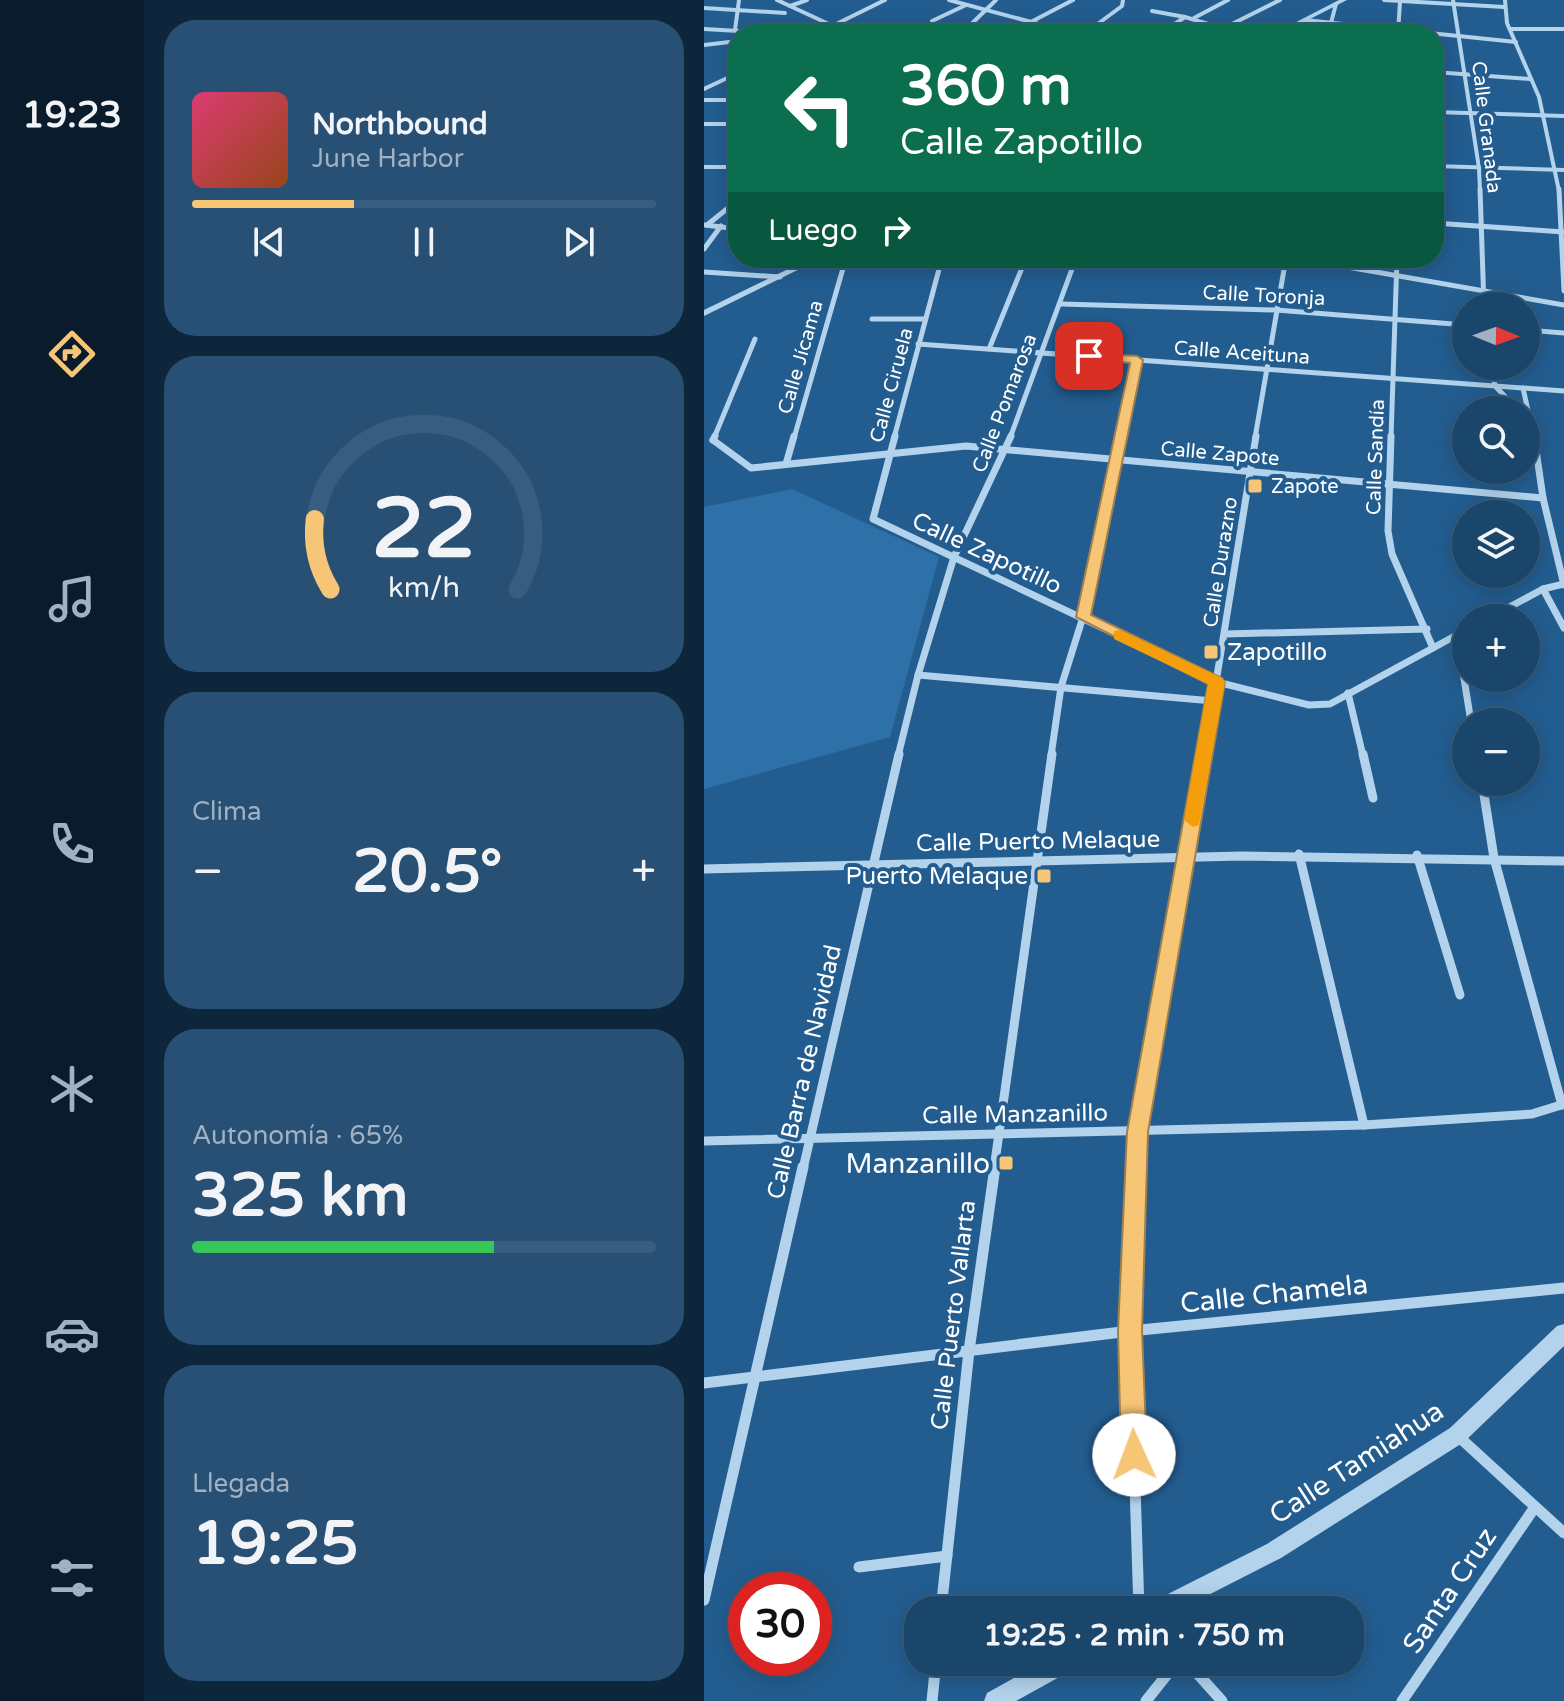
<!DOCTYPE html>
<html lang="es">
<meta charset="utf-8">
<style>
:root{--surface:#1a466c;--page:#275074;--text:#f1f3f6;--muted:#9fb1c2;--line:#385e7f;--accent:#f7c576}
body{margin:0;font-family:"Varela Round",sans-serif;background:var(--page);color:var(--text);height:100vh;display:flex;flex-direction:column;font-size:30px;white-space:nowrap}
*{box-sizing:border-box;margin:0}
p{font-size:26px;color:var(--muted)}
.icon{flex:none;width:44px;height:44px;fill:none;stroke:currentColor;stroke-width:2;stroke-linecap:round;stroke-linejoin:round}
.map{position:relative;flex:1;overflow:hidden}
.sheet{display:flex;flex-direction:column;gap:20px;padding:20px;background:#0e263b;width:560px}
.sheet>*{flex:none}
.hud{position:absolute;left:24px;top:24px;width:716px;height:244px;border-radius:32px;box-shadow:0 4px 20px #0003,0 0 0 2px var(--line);background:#0b6e4f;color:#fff;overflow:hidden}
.needle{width:52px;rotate:91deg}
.tools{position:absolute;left:748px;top:292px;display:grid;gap:16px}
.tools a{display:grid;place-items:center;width:88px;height:88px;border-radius:50%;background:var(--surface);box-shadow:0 4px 20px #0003,0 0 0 2px var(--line);font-size:40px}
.speed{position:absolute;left:24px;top:1572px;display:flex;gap:16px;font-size:40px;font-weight:700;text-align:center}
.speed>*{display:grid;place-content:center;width:104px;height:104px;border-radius:50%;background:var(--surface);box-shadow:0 4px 20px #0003,0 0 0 2px var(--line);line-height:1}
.speed .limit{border:12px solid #d22;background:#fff;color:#111}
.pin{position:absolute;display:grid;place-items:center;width:68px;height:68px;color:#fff;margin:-34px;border-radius:16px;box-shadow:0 4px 12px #0006}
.me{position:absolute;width:88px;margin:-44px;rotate:358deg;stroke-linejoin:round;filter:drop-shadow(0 0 6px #0008)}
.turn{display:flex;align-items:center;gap:28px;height:168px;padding:0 40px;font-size:36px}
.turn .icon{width:104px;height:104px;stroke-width:2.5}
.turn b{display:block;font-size:56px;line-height:68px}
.then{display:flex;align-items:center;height:76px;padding:0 40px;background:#0003;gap:16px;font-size:30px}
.big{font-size:60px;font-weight:700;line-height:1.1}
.sheet .card{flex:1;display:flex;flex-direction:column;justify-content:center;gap:12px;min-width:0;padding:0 28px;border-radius:32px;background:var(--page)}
.sheet .dial{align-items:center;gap:0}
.dial svg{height:208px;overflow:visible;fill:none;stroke:var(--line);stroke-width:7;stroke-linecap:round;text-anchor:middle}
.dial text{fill:var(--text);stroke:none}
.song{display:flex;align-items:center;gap:24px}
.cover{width:96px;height:96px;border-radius:12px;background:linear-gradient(135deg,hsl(340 70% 55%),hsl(20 70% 35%))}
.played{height:8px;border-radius:4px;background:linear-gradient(90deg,var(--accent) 35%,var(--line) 35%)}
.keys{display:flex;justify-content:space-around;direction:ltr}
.heat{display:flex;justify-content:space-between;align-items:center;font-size:44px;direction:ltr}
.charge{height:12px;border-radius:6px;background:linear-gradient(90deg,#34c759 65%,var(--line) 0)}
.trip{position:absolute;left:200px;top:1596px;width:460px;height:80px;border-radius:32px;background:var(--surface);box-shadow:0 4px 20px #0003,0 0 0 2px var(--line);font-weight:700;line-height:80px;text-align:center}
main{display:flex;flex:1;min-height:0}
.tabs{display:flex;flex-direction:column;width:144px;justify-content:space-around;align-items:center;background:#0a1c2b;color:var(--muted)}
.tabs .icon{width:56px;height:56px}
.tabs .selected{color:var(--accent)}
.tabs b{font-size:36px;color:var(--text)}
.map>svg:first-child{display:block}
.green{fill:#2d71a8}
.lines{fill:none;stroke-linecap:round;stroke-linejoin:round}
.minor-far4{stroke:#b3d3ec;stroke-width:4}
.minor-far3{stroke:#b3d3ec;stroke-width:5}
.minor-far2{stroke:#b3d3ec;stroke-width:7}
.minor-far1{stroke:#b3d3ec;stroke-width:9}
.minor{stroke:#b3d3ec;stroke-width:11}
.tertiary{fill:#b3d3ec;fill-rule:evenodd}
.route{fill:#f7c576;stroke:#a1804d;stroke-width:2}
.slow{fill:#f59e0b}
.poi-dot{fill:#f7c576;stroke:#235d90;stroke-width:3}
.labels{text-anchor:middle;stroke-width:8;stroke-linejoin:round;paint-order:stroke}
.far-street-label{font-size:20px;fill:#fff;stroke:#235d90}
.far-poi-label{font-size:20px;fill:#fff;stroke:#235d90;text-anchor:start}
.street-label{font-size:24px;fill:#fff;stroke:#235d90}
.poi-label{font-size:24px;fill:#fff;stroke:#235d90;text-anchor:start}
.near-poi-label{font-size:28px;fill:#fff;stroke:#235d90;text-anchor:end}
.near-street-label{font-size:28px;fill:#fff;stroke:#235d90}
</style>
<main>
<nav class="tabs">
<b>19:23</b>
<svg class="icon selected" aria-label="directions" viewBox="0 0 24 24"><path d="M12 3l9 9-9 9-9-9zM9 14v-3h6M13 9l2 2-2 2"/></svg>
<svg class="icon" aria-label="music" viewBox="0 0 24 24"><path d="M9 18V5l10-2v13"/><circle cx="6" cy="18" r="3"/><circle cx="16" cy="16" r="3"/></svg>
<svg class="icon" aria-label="phone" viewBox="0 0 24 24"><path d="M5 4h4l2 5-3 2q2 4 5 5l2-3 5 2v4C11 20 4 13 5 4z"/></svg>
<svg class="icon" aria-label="climate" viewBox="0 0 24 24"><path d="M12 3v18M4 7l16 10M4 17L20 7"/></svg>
<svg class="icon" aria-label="car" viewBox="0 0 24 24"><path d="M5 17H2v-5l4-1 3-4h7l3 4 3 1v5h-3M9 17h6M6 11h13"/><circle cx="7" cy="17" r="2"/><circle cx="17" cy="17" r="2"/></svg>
<svg class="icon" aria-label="filters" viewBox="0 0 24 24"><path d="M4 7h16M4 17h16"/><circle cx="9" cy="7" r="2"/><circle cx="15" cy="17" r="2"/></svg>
</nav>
<section class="sheet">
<div class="card">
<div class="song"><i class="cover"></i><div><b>Northbound</b><p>June Harbor</p></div></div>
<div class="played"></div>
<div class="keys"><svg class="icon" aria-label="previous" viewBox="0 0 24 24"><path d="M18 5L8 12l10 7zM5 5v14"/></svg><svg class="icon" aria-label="pause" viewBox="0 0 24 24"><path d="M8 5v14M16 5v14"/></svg><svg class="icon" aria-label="next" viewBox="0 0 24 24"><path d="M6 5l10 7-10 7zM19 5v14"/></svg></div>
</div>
<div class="card dial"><svg viewBox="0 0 100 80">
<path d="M14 69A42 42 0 1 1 86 69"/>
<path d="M14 69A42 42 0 0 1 8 42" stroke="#f7c576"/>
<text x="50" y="56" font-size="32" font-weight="700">22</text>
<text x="50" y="72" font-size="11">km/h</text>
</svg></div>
<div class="card"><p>Clima</p>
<div class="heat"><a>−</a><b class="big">20.5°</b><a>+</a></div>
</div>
<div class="card"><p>Autonomía · 65%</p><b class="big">325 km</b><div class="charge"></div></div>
<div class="card"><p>Llegada</p><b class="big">19:25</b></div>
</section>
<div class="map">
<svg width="860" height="1701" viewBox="0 0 860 1701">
<rect width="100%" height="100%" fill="#235d90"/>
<polygon class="green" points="88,489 235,557 186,737 0,789 0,507"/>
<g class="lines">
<g class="minor-far4">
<polyline points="73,0 129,26"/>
<polyline points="245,0 372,34"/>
<polyline points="680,0 800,7"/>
<polyline points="749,0 775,168 776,191"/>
<polyline points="801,0 803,23 835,97 855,191"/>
<polyline points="86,6 103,0"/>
<polyline points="0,8 81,13"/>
<polyline points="448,11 481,17 537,34"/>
<polyline points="490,18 524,0"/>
<polyline points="601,20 812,42"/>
<polyline points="228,21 262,5"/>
<polyline points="0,29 84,34"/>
<polyline points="122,29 213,34"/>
<polyline points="806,29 860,29"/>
<polyline points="31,30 35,0"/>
<polyline points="694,33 696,2"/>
<polyline points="112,34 181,0"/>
<polyline points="257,34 292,0"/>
<polyline points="304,34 369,0"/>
<polyline points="380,34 418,6 419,0"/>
<polyline points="456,34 481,17"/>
<polyline points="508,34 576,0"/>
<polyline points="624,34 632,4"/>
<polyline points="0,45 34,41"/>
<polyline points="730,72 826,79"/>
<polyline points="0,89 34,73"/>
<polyline points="0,100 34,100"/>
<polyline points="730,112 860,116"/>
<polyline points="0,124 34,124"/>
</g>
<g class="minor-far3">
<polyline points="776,189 780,306"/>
<polyline points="855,189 860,291"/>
<polyline points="730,223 860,232"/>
<polyline points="1,225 34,229"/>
<polyline points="3,225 34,200"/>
<polyline points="0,249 17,226"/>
<polyline points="531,258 632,265 860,305"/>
<polyline points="0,272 76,277"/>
<polyline points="357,304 572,310 762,325"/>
<polyline points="168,319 221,319"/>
<polyline points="822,330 860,333"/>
<polyline points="214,344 860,391"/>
<polyline points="285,349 322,258"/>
<polyline points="787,366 791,386 814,410"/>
<polyline points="819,388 830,438"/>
<polyline points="10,438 51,339"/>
<polyline points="90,438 142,258"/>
<polyline points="190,438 238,258"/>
<polyline points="306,438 372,258"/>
<polyline points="417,438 433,360"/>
<polyline points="551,438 582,258"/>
<polyline points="687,438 693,258"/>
</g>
<g class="minor-far2">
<polyline points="191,436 169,519 513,682 605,705 626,704 762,630"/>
<polyline points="687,436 684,531 688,554 729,648"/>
<polyline points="830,436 839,498 860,585"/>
<polyline points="9,440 47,468 262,446 839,498"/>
<polyline points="9,440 11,436"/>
<polyline points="82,464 90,436"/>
<polyline points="839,589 860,628"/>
<polyline points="785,618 839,589 860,584"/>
<polyline points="521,634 723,629"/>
<polyline points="753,635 767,722"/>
<polyline points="214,675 509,701"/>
<polyline points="644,693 659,756"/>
<polyline points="194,756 214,675 250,557 307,436"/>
<polyline points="347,756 357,687 379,617 417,436"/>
<polyline points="500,756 552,436"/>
</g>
<g class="minor-far1">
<polyline points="659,754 669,798"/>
<polyline points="778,782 790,858 858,1105"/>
<polyline points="595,854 660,1125"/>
<polyline points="713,855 756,995"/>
<polyline points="0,869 538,856 860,861"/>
<polyline points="0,1141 660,1125 828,1114 860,1104"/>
<polyline points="99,1169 195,754"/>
<polyline points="290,1169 348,754"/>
<polyline points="433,1169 434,1132 500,754"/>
</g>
<g class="minor">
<polyline points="433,1167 426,1331 435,1610"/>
<polyline points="0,1383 426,1331 860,1288"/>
<polyline points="754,1436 860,1533"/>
<polyline points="155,1567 243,1556"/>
<polyline points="0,1600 99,1167"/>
<polyline points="237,1610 265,1351 291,1167"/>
<polyline points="483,1662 518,1701"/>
<polyline points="228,1701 232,1662"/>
<polyline points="442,1701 473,1662"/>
<polyline points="698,1701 831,1507"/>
</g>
<g class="tertiary">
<polygon points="635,0 643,0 577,34 569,34"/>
<polygon points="730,164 860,168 860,172 730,168"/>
<rect x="0" y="165" width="34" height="4"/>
<polygon points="107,258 118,258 0,316 0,310"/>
<polygon points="860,1324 860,1346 760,1442 577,1558 475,1610 442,1610 446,1603 563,1544 746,1428 853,1326"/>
<polygon points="339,1662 371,1662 368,1670 312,1701 280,1701 283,1693"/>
</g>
</g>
<polygon class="route" points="385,353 433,356 439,360 387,615 518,678 521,682 444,1132 438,1331 443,1455 439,1464 430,1468 421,1464 417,1455 414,1331 423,1132 504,684 372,617 426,363 380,359 379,356"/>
<polygon class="slow" points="416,630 518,678 521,682 495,825 489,827 480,820 504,684 410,639 410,631"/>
<g class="poi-dot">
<rect x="543" y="478" width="16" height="16" rx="4"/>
<rect x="499" y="644" width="16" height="16" rx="4"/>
<rect x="332" y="868" width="16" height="16" rx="4"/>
<rect x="294" y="1155" width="16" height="16" rx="4"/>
</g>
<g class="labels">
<g class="far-street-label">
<text transform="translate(783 127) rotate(83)" y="7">Calle Granada</text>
<text transform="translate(560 295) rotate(3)" y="7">Calle Toronja</text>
<text transform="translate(538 352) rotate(4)" y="7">Calle Aceituna</text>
<text transform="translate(96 357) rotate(-74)" y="7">Calle Jícama</text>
<text transform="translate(187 385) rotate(-75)" y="7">Calle Ciruela</text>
<text transform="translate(300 403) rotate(-69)" y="7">Calle Pomarosa</text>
<text transform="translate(516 453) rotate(5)" y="7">Calle Zapote</text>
<text transform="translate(671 457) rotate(-88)" y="7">Calle Sandía</text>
<text transform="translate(516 562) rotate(-81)" y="7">Calle Durazno</text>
</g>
<g class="far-poi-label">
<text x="567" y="493">Zapote</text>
</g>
<g class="street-label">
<text transform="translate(283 553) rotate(25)" y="8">Calle Zapotillo</text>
<text transform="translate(334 841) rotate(-1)" y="8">Calle Puerto Melaque</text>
<text transform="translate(100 1072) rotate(-77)" y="8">Calle Barra de Navidad</text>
<text transform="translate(311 1114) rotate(-1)" y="8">Calle Manzanillo</text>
<text transform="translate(249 1315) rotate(-83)" y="8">Calle Puerto Vallarta</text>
</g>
<g class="poi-label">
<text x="523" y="660">Zapotillo</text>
<text x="324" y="884" text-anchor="end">Puerto Melaque</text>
</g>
<g class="near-poi-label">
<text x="286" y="1173">Manzanillo</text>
</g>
<g class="near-street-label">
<text transform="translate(570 1293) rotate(-6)" y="10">Calle Chamela</text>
<text transform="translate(652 1462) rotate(-33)" y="10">Calle Tamiahua</text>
<text transform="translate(745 1590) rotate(-56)" y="10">Santa Cruz</text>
</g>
</g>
</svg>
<div class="tools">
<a><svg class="needle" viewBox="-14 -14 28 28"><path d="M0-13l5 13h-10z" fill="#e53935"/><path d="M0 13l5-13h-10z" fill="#9fb1c2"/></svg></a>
<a><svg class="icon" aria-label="search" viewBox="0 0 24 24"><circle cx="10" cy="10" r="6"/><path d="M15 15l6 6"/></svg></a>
<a><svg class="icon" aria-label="layers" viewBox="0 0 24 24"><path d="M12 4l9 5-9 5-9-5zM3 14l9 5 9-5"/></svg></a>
<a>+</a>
<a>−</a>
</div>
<div class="speed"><div class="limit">30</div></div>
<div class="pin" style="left:385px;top:356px;background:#d93025"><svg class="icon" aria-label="arrive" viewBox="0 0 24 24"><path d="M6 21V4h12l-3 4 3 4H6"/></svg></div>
<svg class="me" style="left:430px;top:1455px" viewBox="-20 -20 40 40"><circle r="19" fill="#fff"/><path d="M0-13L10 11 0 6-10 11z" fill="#f7c576"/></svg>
<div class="trip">19:25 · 2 min · 750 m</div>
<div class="hud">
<div class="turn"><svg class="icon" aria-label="left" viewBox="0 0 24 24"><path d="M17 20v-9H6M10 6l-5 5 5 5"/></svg><div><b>360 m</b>Calle Zapotillo</div></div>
<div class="then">Luego<svg class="icon" aria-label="right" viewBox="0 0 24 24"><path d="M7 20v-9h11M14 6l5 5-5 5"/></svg></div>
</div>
</div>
</main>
